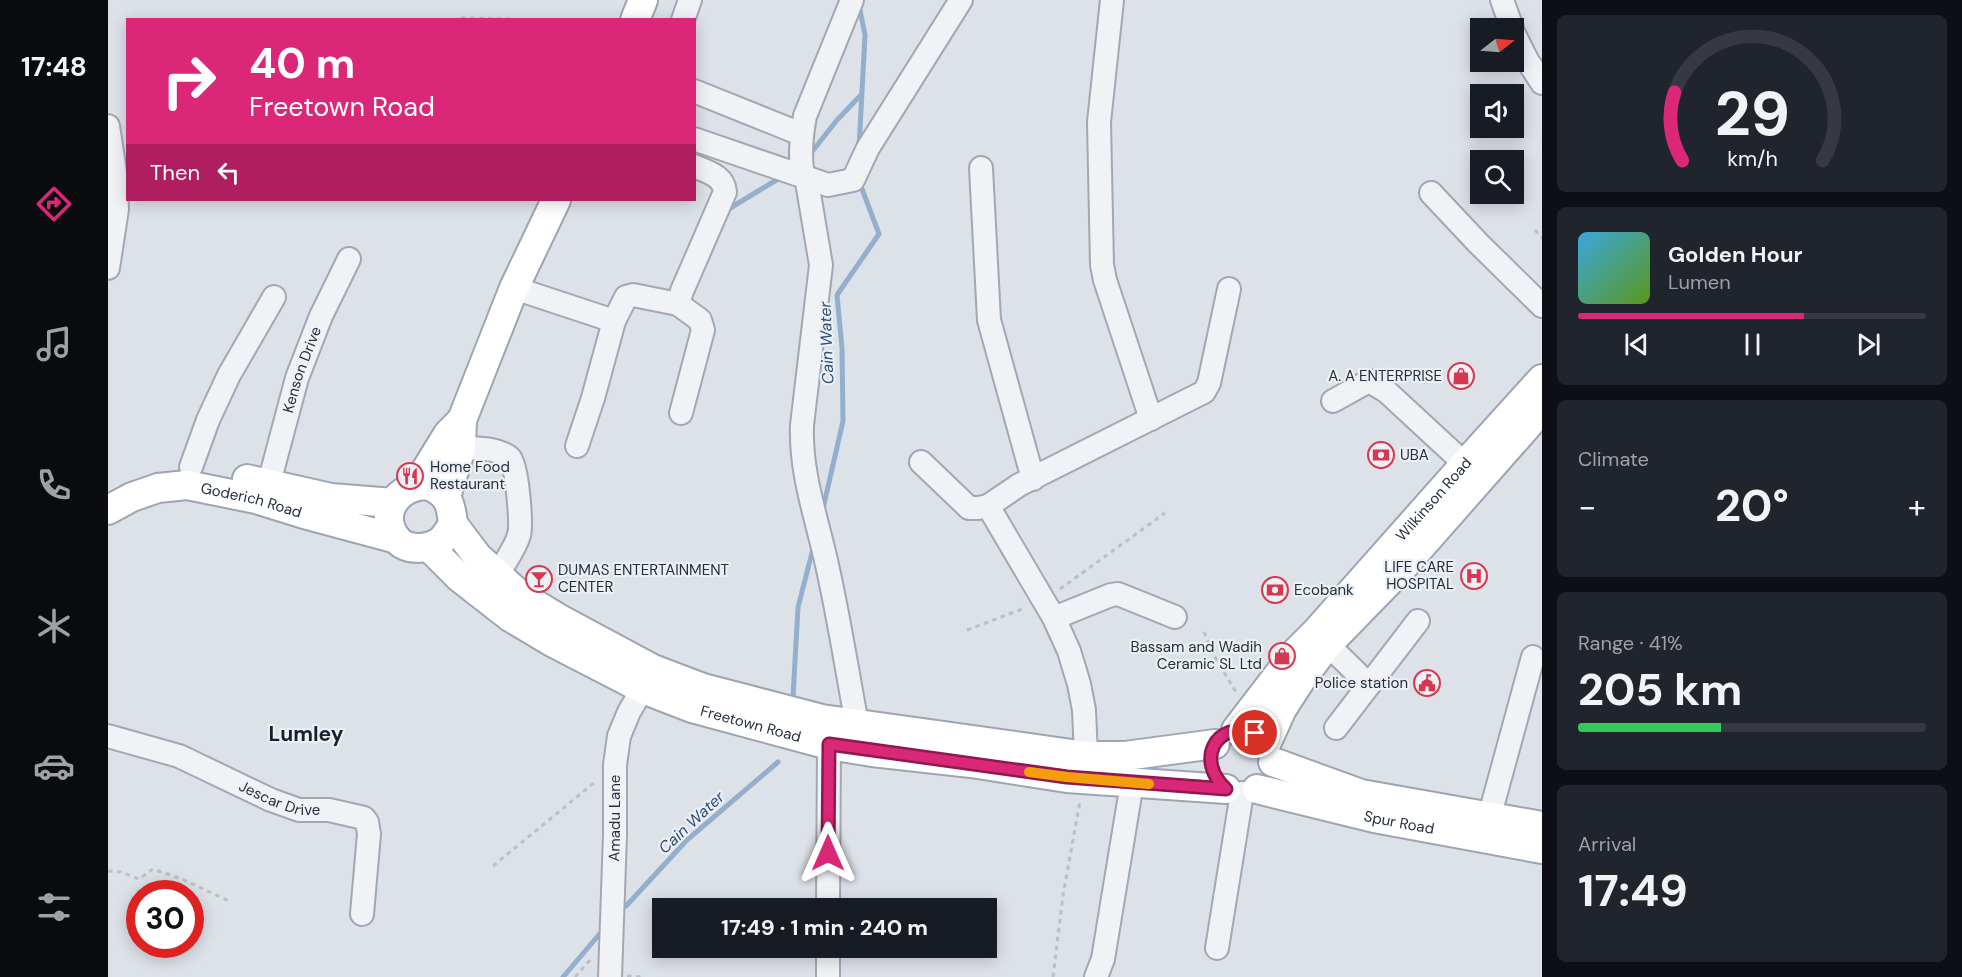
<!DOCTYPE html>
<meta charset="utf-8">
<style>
:root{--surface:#171b24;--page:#20242c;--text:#f1f3f6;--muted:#9ea1a6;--line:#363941;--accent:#db2777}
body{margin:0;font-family:"DM Sans",sans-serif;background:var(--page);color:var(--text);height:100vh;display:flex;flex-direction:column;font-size:22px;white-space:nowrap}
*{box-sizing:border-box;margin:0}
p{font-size:20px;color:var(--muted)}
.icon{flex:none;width:33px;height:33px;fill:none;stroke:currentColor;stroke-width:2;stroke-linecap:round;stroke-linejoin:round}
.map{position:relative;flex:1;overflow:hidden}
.sheet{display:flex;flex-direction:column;gap:15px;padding:15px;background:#0d0f14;width:420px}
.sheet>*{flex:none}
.banner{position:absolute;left:18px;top:18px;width:570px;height:183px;border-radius:0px;box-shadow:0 3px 15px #0003;background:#db2777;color:#fff;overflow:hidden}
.needle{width:39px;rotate:73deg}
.tools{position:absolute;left:1362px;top:18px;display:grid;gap:12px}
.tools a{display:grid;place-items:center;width:54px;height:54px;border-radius:0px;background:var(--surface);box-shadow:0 3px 15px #0003;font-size:30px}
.speed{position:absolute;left:18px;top:880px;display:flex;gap:12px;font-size:30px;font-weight:700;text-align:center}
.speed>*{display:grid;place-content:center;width:78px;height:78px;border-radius:50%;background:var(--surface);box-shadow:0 3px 15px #0003;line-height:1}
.speed .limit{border:9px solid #d22;background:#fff;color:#111}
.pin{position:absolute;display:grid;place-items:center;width:51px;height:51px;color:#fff;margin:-26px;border:3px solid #fff;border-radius:50%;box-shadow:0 2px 6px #0007}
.me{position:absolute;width:66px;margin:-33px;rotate:0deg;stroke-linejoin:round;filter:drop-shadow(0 0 4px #0008)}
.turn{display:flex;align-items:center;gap:21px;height:126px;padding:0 24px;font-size:27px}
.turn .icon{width:78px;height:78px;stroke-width:2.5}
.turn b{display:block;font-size:42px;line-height:51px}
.then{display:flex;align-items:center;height:57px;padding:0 24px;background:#0003;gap:12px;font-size:22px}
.big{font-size:45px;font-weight:700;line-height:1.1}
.sheet .card{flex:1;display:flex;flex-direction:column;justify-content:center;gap:9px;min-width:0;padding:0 21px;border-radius:9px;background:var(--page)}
.sheet .dial{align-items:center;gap:0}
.dial svg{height:156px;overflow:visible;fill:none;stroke:var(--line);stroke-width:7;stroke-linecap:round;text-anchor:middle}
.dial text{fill:var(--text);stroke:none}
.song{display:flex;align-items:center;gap:18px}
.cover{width:72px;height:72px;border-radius:9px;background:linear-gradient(135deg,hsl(200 70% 55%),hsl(90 70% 35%))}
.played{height:6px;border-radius:3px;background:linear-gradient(90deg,var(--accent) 65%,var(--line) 65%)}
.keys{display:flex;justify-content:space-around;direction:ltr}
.heat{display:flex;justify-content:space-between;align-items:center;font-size:33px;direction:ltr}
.charge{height:9px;border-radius:4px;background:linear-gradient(90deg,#34c759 41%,var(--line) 0)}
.trip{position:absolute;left:544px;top:898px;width:345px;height:60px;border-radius:0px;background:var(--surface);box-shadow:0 3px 15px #0003;font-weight:700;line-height:60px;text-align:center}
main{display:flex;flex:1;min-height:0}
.dock{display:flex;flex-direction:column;width:108px;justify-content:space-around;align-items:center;background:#090b0e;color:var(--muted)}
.dock .icon{width:42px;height:42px}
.dock .active{color:var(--accent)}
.dock b{font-size:27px;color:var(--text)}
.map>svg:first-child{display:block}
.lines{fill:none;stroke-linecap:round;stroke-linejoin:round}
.stream{stroke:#94afcb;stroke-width:5}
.minor-casing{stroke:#a2a8b2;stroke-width:26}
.major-casing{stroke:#9ba5b4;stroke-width:32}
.path{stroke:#bbbfc6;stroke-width:3;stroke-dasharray:4.5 4.5;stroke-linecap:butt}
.minor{stroke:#f0f2f6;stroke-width:22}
.major{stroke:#fff;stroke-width:28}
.route-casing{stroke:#8e194d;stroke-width:15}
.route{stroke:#db2777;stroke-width:10}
.slow{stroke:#f59e0b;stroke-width:10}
.labels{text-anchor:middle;stroke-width:4.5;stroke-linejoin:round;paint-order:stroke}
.street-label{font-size:15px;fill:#252f3f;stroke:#ecf0f5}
.poi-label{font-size:15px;fill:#252f3f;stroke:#ecf0f5;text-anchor:end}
.water-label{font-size:16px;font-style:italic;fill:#2c4d76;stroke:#ecf0f5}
.district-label{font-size:21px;font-weight:bold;fill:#182030;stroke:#ecf0f5}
</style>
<main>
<nav class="dock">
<b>17:48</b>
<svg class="icon active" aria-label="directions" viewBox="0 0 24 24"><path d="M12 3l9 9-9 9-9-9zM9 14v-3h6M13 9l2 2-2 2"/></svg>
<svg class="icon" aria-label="music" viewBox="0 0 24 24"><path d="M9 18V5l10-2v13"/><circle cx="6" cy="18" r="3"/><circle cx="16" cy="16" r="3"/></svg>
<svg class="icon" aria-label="phone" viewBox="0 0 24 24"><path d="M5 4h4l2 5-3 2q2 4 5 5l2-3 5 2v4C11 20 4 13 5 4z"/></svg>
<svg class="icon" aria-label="climate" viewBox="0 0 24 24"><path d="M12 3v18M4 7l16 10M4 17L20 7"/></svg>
<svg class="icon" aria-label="car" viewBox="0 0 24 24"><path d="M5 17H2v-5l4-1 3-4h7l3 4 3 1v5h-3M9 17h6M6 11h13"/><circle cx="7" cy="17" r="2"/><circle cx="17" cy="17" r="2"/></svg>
<svg class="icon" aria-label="filters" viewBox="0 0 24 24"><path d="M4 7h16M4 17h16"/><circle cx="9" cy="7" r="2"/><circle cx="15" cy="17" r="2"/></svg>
</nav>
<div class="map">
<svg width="1434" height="977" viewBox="0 0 1434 977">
<rect width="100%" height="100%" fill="#dde1e8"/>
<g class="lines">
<g class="stream">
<polyline points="751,5 757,35 751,148"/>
<polyline points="699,158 729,120 753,95"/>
<polyline points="619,210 675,176"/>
<polyline points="714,513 735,421 734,348 729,295 771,234 751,181"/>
<polyline points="685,697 690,607 706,545"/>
<polyline points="518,906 579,840 670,762"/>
<polyline points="455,977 495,930"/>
</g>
<defs>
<g id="minor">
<path d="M744,0L697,116C694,132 689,168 699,182L713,265L694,425C692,473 709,519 719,565C731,618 739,671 749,724"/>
<polyline points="1004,0 991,122 994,265 997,280 1043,419"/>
<polyline points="1394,0 1404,28"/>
<polyline points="575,20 582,0"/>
<polyline points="1406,34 1419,60 1434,83"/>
<polyline points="586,91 693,134"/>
<polyline points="0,126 7,172 9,209 0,268"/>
<polyline points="586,139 720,185 745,180 760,148 853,0"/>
<polyline points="873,168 881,320 925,479"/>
<polyline points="1323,193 1370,243 1434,306"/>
<polyline points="406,288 506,321 485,398 469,446"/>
<polyline points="506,321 518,297 525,295 570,304"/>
<polyline points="1225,401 1261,381 1278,391 1357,464"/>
<path d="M573,413L595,330L592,320L570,304L574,291L617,192C616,176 600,172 586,166"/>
<path d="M353,448C367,449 390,447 402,458C409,464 414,524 411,535C407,549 396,563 389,576"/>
<polyline points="813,462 861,508 870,508 880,506"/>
<polyline points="83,467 100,420 121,375 166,297"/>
<path id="s1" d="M161,483L189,378L213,316L241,259"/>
<polyline points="946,618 1003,595 1010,594 1067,617"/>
<polyline points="1209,634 1261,685"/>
<polyline points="1228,728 1310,621"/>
<path id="s2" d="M0,736L71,756L163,800L191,810H221L256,818L259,822L261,834L254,914"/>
<polyline points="978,756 976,710 971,684 961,651 946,618 880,506 911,485 1096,392 1101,383 1121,289"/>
<polyline points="1381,818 1425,657"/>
<polyline points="720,909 721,745"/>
<polyline points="1109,948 1134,793"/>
<path id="s3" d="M502,977L507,835V765L511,736L521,712L542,676"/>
<polyline points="720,977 720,948"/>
<polyline points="988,977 995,959 1024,783"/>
</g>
<g id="major">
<polyline points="527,20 535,0"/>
<polyline points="139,479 223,498 285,503"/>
<path d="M319,485C340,493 343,503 345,524C342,530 338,535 334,540C321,550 297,552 287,537C270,510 291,486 319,485Z"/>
<polyline points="308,486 340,434 354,420"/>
<polyline points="338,497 353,448 354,420 406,288 448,200"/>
<path id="s4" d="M0,510L24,497L50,488L79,485L148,499L196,514L289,539"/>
<polyline points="345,524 369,556 412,595 450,618 545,669 595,688 714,719 978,756 1017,756 1107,744"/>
<path id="s5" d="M321,547L352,578L402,617L444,642L535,689L584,708L721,745L764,752L863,763L959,778L1118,789"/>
<path id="s6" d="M1128,730L1187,653L1208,632L1357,464L1434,379"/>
<polyline points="1159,742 1174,709 1194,678 1220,644 1294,568 1434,409"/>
<polyline points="1165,762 1253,794 1434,826"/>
<path id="s7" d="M1149,789L1266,818L1434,849"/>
</g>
</defs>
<use href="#minor" class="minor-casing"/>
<use href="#major" class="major-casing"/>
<g class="path">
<polyline points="353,18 438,20"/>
<polyline points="1427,230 1434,238"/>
<polyline points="952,589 1057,513"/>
<polyline points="859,630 917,608"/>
<polyline points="1096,632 1105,654 1129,694"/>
<polyline points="385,866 487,782"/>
<polyline points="0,871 13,872 31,879 45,869 76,880 123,902"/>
<polyline points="519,976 534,977"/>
<polyline points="467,977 482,960"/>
<polyline points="945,977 955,895 972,801"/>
</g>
<use href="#minor" class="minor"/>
<use href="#major" class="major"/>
</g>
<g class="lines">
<defs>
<path id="route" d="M720,853L721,744L959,777L1118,789C1087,761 1107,720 1147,733"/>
</defs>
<use href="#route" class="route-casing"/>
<use href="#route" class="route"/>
<polyline class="slow" points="921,772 959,777 1041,784"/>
</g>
<defs>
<symbol id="shop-ring" viewBox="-11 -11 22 22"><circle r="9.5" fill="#ecf0f5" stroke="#d7374f" stroke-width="1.5"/><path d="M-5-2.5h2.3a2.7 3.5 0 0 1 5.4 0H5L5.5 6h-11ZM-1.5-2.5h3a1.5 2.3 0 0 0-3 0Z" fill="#d7374f"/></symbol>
<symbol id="bank-ring" viewBox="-11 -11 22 22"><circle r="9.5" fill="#ecf0f5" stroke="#d7374f" stroke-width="1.5"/><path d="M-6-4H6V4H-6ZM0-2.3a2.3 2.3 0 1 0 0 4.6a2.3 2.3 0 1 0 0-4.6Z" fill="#d7374f"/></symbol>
<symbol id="restaurant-ring" viewBox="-11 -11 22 22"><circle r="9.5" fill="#ecf0f5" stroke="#d7374f" stroke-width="1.5"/><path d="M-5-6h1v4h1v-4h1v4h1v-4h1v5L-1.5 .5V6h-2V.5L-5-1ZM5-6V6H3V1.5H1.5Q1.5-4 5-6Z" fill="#d7374f"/></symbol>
<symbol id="hospital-ring" viewBox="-11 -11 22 22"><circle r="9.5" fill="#ecf0f5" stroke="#d7374f" stroke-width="1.5"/><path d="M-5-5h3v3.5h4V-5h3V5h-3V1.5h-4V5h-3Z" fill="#d7374f"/></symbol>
<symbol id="bar-ring" viewBox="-11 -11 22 22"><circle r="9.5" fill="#ecf0f5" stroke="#d7374f" stroke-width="1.5"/><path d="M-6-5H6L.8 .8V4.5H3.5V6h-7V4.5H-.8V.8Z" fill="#d7374f"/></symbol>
<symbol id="civic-ring" viewBox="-11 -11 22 22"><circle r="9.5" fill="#ecf0f5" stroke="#d7374f" stroke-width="1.5"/><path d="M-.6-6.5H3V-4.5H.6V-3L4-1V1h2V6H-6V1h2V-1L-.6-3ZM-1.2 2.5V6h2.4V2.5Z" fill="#d7374f"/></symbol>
</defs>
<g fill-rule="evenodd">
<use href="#shop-ring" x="1338" y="361" width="30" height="30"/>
<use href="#bank-ring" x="1258" y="440" width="30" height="30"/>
<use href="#restaurant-ring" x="287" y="461" width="30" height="30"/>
<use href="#hospital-ring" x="1351" y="561" width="30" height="30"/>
<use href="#bar-ring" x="416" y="564" width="30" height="30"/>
<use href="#bank-ring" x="1152" y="575" width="30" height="30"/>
<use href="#shop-ring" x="1159" y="641" width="30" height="30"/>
<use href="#civic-ring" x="1304" y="668" width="30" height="30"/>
</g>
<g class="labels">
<g class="street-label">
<text dy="5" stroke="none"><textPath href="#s1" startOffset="118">Kenson Drive</textPath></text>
<text dy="5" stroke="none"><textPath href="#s6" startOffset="304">Wilkinson Road</textPath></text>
<text dy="5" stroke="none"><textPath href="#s4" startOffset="150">Goderich Road</textPath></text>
<text dy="5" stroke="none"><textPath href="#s5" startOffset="372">Freetown Road</textPath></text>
<text dy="5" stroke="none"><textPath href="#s2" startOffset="184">Jescar Drive</textPath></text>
<text dy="5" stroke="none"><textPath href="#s3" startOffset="159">Amadu Lane</textPath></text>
<text dy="5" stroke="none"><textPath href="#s7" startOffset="146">Spur Road</textPath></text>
</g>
<g class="poi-label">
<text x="1334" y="381">A. A ENTERPRISE</text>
<text x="1292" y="460" text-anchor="start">UBA</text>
<text x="322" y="472" text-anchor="start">Home Food<tspan x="322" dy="17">Restaurant</tspan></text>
<text x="1346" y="572">LIFE CARE<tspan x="1346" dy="17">HOSPITAL</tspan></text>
<text x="450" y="575" text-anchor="start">DUMAS ENTERTAINMENT<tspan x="450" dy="17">CENTER</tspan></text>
<text x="1186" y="595" text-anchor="start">Ecobank</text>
<text x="1154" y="652">Bassam and Wadih<tspan x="1154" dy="17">Ceramic SL Ltd</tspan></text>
<text x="1300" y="688">Police station</text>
</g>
<g class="water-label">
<text transform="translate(718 343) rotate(-92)" y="6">Cain Water</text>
<text transform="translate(583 822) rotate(-43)" y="6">Cain Water</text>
</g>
<g class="district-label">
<text x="198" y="741">Lumley</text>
</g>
</g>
</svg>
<div class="tools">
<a><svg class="needle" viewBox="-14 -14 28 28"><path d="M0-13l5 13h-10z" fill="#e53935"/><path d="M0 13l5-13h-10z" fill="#9ea1a6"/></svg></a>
<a><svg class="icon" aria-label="sound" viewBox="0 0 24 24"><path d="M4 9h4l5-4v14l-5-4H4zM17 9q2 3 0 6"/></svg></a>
<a><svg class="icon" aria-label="search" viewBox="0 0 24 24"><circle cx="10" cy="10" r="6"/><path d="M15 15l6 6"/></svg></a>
</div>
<div class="speed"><div class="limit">30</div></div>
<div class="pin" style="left:1147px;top:733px;background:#d93025"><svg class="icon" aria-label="arrive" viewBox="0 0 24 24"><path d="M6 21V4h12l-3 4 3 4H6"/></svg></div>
<svg class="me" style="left:720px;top:853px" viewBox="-20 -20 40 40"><path d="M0-17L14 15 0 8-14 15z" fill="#db2777" stroke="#fff" stroke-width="4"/></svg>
<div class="trip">17:49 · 1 min · 240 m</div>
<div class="banner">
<div class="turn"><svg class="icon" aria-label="right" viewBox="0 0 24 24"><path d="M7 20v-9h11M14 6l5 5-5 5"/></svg><div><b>40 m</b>Freetown Road</div></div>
<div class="then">Then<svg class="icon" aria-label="left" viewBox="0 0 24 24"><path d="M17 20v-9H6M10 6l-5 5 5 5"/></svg></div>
</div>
</div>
<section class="sheet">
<div class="card dial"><svg viewBox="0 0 100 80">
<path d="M14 69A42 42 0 1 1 86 69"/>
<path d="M14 69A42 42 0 0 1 10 34" stroke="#db2777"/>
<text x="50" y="56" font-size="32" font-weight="700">29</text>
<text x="50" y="72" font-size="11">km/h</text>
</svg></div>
<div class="card">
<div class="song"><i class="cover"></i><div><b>Golden Hour</b><p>Lumen</p></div></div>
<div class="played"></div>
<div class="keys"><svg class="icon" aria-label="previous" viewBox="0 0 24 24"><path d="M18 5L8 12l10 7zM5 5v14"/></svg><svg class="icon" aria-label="pause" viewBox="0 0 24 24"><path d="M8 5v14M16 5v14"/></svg><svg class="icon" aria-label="next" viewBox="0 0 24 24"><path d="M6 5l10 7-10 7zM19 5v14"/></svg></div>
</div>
<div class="card"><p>Climate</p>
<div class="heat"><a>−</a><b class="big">20°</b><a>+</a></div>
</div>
<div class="card"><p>Range · 41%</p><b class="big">205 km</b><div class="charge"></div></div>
<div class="card"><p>Arrival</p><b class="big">17:49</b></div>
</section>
</main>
